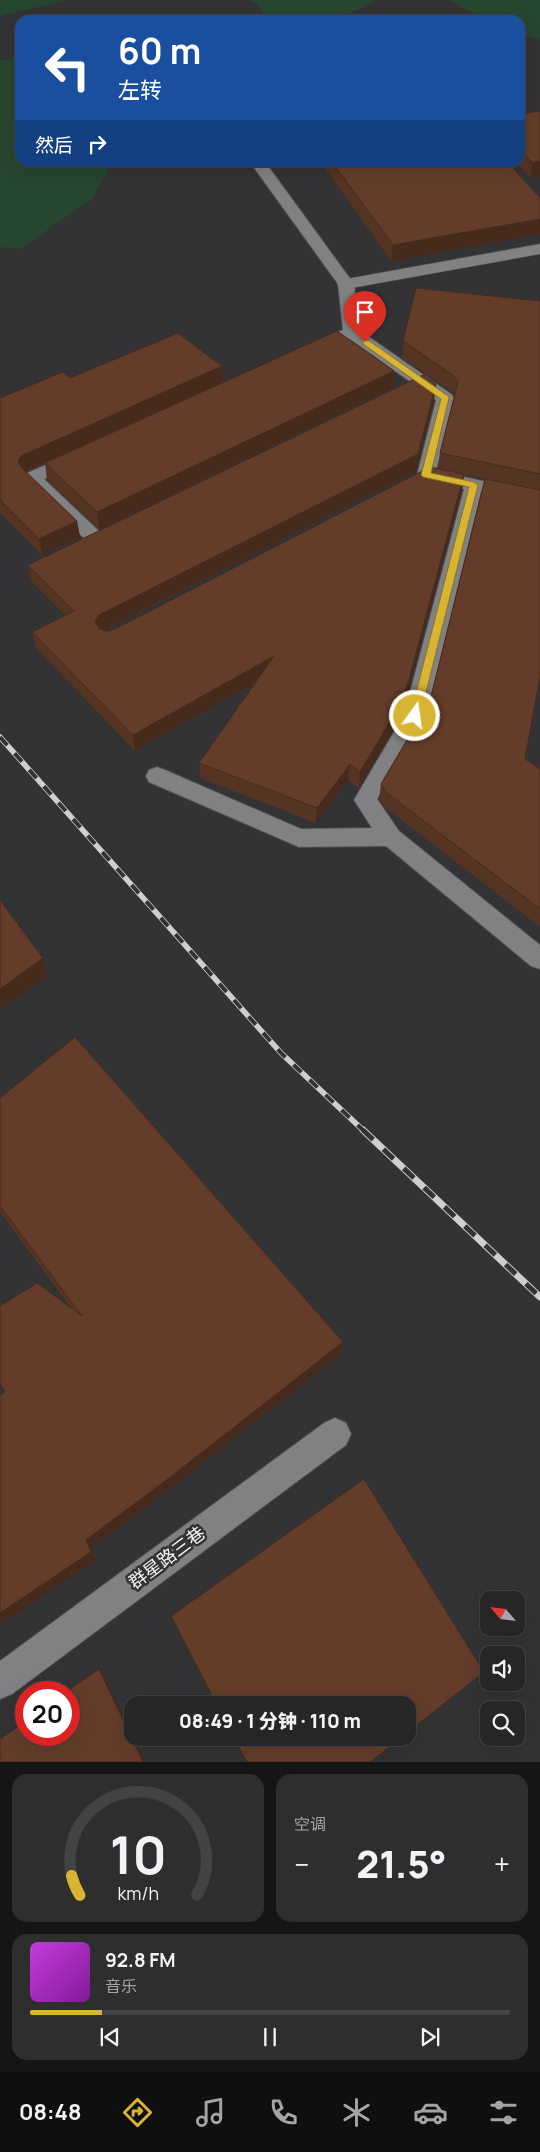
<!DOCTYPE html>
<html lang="zh">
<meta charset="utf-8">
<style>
:root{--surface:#262627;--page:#2e2e2f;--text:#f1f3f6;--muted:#a4a5a7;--line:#424344;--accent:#d8b434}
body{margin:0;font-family:Manrope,"Noto Sans SC",sans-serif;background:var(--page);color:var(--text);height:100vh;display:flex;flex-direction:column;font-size:19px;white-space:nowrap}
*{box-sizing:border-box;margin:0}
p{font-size:16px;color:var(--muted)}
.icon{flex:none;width:28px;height:28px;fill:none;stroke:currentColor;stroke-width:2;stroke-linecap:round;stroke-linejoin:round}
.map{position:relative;height:1762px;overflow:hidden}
.drawer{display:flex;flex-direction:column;gap:12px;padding:12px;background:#151515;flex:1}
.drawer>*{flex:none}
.top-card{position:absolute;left:15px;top:15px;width:510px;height:152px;border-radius:15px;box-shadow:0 5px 20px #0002,0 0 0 1px var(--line);background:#1a4fa0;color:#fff;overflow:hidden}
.needle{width:32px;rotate:298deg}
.tools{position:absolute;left:480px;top:1591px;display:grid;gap:10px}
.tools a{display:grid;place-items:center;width:45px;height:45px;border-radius:10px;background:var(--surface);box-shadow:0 5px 20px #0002,0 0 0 1px var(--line);font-size:25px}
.speed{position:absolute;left:15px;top:1681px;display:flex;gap:10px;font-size:25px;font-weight:700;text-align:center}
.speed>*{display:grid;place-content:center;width:65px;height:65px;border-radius:50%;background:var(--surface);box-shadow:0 5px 20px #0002,0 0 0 1px var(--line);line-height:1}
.speed .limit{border:8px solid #d22;background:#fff;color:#111}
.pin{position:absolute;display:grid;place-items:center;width:42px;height:42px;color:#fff;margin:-51px -21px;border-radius:50% 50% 50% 0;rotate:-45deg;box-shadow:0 0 5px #0007}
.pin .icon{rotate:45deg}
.me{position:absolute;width:55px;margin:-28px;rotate:14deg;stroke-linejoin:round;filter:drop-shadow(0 0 4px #0008)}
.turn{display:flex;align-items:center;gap:18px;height:105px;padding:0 20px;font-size:22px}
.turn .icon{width:65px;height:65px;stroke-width:2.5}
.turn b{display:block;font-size:35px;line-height:42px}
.then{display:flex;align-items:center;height:48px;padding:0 20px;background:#0003;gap:10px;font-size:19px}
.big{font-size:38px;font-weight:800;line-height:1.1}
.drawer .tile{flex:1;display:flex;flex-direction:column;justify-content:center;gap:8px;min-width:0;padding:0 18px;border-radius:15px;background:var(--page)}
.drawer .dial{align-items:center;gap:0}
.dial svg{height:130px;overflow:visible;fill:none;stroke:var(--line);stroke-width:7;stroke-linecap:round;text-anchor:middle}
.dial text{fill:var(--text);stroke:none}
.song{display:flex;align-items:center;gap:15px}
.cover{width:60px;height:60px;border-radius:8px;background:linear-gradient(135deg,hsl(290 70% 55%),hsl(290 70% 35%))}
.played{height:5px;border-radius:2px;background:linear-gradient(90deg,var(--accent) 15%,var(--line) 15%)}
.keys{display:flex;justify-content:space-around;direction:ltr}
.heat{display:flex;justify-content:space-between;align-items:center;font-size:28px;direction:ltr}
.drawer .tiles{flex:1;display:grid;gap:12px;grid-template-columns:1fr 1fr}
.tile:last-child{grid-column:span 2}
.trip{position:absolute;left:124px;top:1696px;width:292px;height:50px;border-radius:15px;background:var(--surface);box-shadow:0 5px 20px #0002,0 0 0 1px var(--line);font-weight:800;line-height:50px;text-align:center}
.tab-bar{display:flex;height:80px;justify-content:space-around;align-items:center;background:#0f0f10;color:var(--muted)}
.tab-bar .icon{width:35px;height:35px}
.tab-bar .on{color:var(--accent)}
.tab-bar b{font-size:22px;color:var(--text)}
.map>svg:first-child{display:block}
.green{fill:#27462f}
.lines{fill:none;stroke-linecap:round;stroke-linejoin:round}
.lane-casing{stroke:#4f4e50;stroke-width:2}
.street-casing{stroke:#4f4e50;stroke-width:1}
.lane{fill:#818082;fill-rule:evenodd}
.street{fill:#818082;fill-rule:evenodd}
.rail-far1-casing{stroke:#cfced0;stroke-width:5.5}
.rail-casing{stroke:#cfced0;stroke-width:7}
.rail-far1{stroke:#333234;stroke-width:4;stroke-dasharray:11;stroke-linecap:butt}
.rail{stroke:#333234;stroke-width:5;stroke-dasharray:14;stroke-linecap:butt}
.wall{fill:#563424}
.shaded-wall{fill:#462b1d}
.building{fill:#643d2a;stroke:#462b1d}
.route{fill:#d8b434;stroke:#8c7522}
.labels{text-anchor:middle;stroke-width:5;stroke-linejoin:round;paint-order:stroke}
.near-street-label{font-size:18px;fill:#f5f4f6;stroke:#333234}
</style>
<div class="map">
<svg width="540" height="1762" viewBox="0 0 540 1762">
<rect width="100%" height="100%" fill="#333234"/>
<g class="green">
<polygon points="0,0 67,0 0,16"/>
<polygon points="250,0 371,0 377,1 335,20 254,20 266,17 257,4"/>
<polygon points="448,0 540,0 540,40 520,34 520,20 485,20"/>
<polygon points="20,58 20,162 112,163 92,199 20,249 0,247 0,60"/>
</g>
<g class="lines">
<defs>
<g id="lane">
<polygon points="250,162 265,162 354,284 359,330 451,394 454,398 436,471 540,493 540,505 481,492 426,716 377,799 399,831 540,945 540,969 531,966 386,846 299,847 149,782 146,776 149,770 157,767 165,770 301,829 372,828 354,800 404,715 464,489 420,479 417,475 436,400 350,339 314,354 308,353 306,349 308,345 343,330 338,284"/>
<polygon points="76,452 82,454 85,458 82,462 44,479 104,536 107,540 104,544 97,546 90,544 23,478 25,474"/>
<polygon points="335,1418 346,1423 351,1434 346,1445 12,1694 0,1699 0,1661 324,1423"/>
</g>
<polygon id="street" points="540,244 540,254 346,289 340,288 337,284 340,280 346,279"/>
</defs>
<use href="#lane" class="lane-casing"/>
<use href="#street" class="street-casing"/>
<use href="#lane" class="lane"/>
<use href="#street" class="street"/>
<defs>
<polyline id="rail-far1" points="0,737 281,1053 365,1132"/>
<polyline id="rail" points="363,1130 540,1297"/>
</defs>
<use href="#rail-far1" class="rail-far1-casing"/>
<use href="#rail" class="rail-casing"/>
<use href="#rail-far1" class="rail-far1"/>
<use href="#rail" class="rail"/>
</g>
<g class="wall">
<polygon points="540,111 540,176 530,178 516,162 520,162 520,114"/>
<polygon points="321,162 512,162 514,169 540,198 540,234 391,261"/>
<polygon points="540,301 540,676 525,759 540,769 540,927 386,808 379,799 381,784 430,701 485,479 464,475 462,490 402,714 359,788 348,780 316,823 200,778 199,763 256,682 135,751 36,648 32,632 65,615 31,581 28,565 434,401 416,471 104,630 107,631 115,629 438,468 440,453 454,396 452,392 402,358 403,341"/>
<polygon points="222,366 223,382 26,472 77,521 80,537 42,555 0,513 0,398 70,378"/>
<polygon points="393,387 99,529 47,480 45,463"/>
<polygon points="0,1098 343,1342 341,1354 176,1484 91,1548 96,1560 5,1392 71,1308 0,1212"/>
</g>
<g class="shaded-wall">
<polygon points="540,161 540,176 530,178 532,163"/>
<polygon points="540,219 540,234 391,261 393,245"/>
<polygon points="222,366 223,382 24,472 21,477 18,461 21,456"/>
<polygon points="394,371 393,387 99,529 97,512"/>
<polygon points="436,384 434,401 416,471 101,631 95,621 99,615"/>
<polygon points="464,474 462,490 402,714 359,788 360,772"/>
<polygon points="77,521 80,537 42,555 39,539"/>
<polygon points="274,656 274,672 135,751 133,735"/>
<polygon points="350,764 348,780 316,823 317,808"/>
<polygon points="43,958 48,976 0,1009 0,989"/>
<polygon points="343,1342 341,1354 176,1484 91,1548 96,1560 0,1625 0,1613 86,1540"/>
<polygon points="99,1669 103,1673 132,1735 132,1738 134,1738 146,1762 143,1762"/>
</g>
<g class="building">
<polygon points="540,111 540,161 532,163 520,149 520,114"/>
<polygon points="332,162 512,162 515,166 511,166 540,198 540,219 393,245"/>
<polygon points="416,288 540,301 540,474 440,453 458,382 454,376 403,341"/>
<polygon points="337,331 394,371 97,512 45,463"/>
<polygon points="178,333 222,366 21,456 18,461 21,467 77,521 39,539 0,500 0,398 63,372 70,378"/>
<polygon points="423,375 436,384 418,454 99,615 95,621 99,629 107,631 115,629 430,467 464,474 404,698 360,772 350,764 317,808 199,763 274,656 133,735 32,632 74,611 28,565"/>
<polygon points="485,479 540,490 540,676 525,759 540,769 540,909 387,793 381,784 430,701"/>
<polygon points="0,900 43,958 0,989"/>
<polygon points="75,1037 343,1342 173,1475 86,1540 91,1552 0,1613 0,1395 5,1392 0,1383 0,1306 37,1283 82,1316 0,1206 0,1098"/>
<polygon points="364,1479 484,1672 408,1732 408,1705 217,1705 171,1616"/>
<polygon points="99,1669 143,1762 0,1762 0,1739 26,1721 26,1735 69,1735 69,1692 66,1692"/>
<polygon points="234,1738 401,1738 370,1762 247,1762"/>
</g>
<polygon class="route" points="363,340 368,340 448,396 449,398 431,473 474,482 478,485 420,716 415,720 410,716 469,487 423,477 421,475 441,399 363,344"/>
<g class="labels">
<g class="near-street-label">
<text transform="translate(167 1558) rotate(-37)" y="6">群星路三巷</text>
</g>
</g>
</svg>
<div class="tools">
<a><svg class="needle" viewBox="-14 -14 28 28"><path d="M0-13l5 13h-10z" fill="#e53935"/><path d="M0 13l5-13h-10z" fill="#a4a5a7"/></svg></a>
<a><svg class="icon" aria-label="sound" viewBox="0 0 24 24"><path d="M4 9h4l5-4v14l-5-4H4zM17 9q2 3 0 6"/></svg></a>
<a><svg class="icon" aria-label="search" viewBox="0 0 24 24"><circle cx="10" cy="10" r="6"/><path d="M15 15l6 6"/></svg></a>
</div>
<div class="speed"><div class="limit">20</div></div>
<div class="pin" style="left:365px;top:342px;background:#d93025"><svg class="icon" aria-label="arrive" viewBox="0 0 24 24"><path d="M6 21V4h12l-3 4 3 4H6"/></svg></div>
<svg class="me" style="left:415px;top:716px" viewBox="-20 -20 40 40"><circle r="17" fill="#d8b434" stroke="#fff" stroke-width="3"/><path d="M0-11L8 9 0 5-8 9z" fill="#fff"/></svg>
<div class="trip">08:49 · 1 分钟 · 110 m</div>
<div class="top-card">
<div class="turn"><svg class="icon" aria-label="left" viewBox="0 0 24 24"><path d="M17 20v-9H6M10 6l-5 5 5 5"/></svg><div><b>60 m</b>左转</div></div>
<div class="then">然后<svg class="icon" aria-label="right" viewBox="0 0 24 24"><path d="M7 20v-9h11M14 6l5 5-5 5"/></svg></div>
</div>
</div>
<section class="drawer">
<div class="tiles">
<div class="tile dial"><svg viewBox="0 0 100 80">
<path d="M14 69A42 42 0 1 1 86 69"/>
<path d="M14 69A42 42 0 0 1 9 57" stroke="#d8b434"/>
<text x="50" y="56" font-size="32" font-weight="700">10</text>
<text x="50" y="72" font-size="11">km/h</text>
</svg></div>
<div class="tile"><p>空调</p>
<div class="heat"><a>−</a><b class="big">21.5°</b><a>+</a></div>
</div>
<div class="tile">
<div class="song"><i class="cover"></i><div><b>92.8 FM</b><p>音乐</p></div></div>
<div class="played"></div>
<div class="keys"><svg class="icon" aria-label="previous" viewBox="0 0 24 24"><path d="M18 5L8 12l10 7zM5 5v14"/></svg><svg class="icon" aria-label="pause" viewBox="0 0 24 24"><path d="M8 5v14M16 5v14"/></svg><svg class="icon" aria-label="next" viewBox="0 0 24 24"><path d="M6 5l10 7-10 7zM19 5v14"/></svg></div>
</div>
</div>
</section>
<nav class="tab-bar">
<b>08:48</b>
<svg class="icon on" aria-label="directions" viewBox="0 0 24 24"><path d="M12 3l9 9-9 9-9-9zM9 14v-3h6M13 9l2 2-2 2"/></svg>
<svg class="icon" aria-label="music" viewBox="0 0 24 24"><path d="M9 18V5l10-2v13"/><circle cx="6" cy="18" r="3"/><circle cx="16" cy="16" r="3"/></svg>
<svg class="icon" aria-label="phone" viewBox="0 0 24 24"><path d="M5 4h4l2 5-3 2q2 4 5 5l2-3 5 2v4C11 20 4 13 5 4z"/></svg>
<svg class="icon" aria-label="climate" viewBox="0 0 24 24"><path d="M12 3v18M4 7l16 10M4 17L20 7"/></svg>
<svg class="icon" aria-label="car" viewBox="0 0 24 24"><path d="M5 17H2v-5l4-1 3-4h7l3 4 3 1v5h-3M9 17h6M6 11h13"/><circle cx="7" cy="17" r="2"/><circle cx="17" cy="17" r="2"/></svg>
<svg class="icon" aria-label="filters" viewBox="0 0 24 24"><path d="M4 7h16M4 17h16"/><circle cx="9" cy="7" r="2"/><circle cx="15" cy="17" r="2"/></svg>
</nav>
